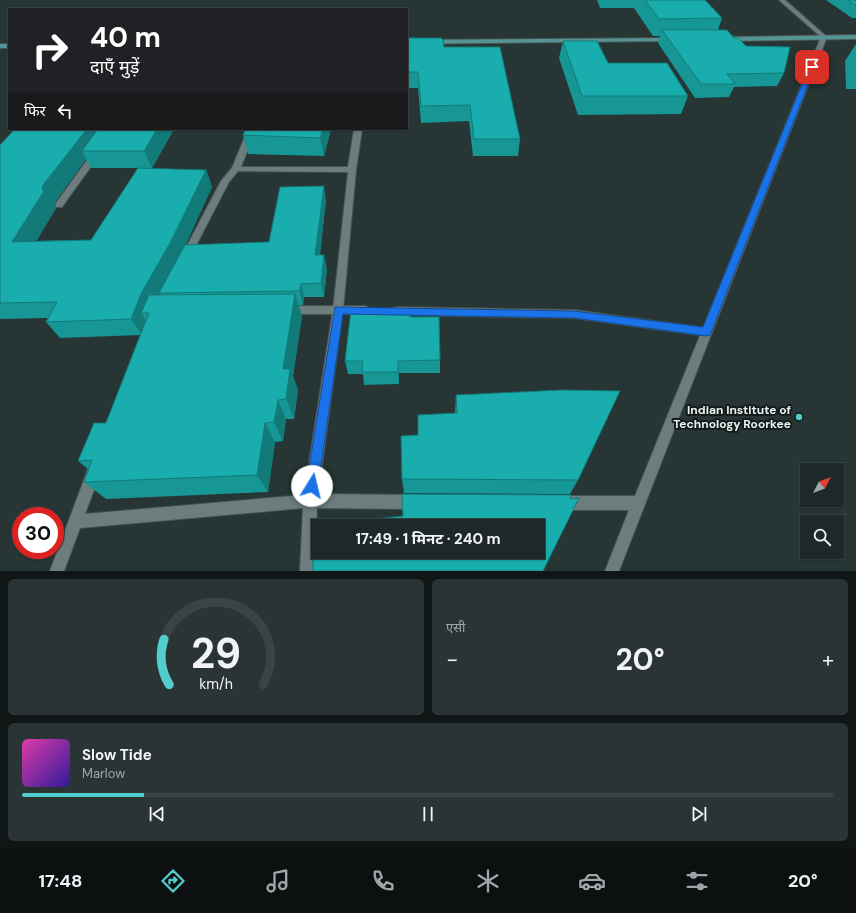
<!DOCTYPE html>
<html lang="hi">
<meta charset="utf-8">
<style>
:root{--surface:#1d2828;--page:#2a3434;--text:#f1f3f6;--muted:#a0a6a8;--line:#3b4445;--accent:#52cdcc}
body{margin:0;font-family:"DM Sans","Noto Sans Devanagari",sans-serif;background:var(--page);color:var(--text);height:100vh;display:flex;flex-direction:column;font-size:15px;white-space:nowrap}
*{box-sizing:border-box;margin:0}
p{font-size:13px;color:var(--muted)}
.icon{flex:none;width:22px;height:22px;fill:none;stroke:currentColor;stroke-width:2;stroke-linecap:round;stroke-linejoin:round}
.map{position:relative;height:571px;overflow:hidden}
.panel{display:flex;flex-direction:column;gap:8px;padding:8px;background:#101616;flex:1}
.panel>*{flex:none}
.guide{position:absolute;left:8px;top:8px;width:400px;height:122px;border-radius:0px;box-shadow:0 1px 3px #0004,0 0 0 1px var(--line);background:#202124;color:#fff;overflow:hidden}
.needle{width:26px;rotate:48deg}
.controls{position:absolute;left:800px;top:463px;display:grid;gap:8px}
.controls a{display:grid;place-items:center;width:44px;height:44px;border-radius:0px;background:var(--surface);box-shadow:0 1px 3px #0004,0 0 0 1px var(--line);font-size:20px}
.speed{position:absolute;left:12px;top:507px;display:flex;gap:8px;font-size:20px;font-weight:700;text-align:center}
.speed>*{display:grid;place-content:center;width:52px;height:52px;border-radius:50%;background:var(--surface);box-shadow:0 1px 3px #0004,0 0 0 1px var(--line);line-height:1}
.speed .limit{border:6px solid #d22;background:#fff;color:#111}
.pin{position:absolute;display:grid;place-items:center;width:34px;height:34px;color:#fff;margin:-17px;border-radius:8px;box-shadow:0 2px 6px #0006}
.me{position:absolute;width:44px;margin:-22px;rotate:9deg;stroke-linejoin:round;filter:drop-shadow(0 0 3px #0008)}
.turn{display:flex;align-items:center;gap:14px;height:84px;padding:0 16px;font-size:18px}
.turn .icon{width:52px;height:52px;stroke-width:2.5}
.turn b{display:block;font-size:28px;line-height:34px}
.then{display:flex;align-items:center;height:38px;padding:0 16px;background:#0003;gap:8px;font-size:15px}
.big{font-size:30px;font-weight:700;line-height:1.1}
.panel .widget{flex:1;display:flex;flex-direction:column;justify-content:center;gap:6px;min-width:0;padding:0 14px;border-radius:6px;background:var(--page)}
.panel .dial{align-items:center;gap:0}
.dial svg{height:104px;overflow:visible;fill:none;stroke:var(--line);stroke-width:7;stroke-linecap:round;text-anchor:middle}
.dial text{fill:var(--text);stroke:none}
.song{display:flex;align-items:center;gap:12px}
.cover{width:48px;height:48px;border-radius:6px;background:linear-gradient(135deg,hsl(320 70% 55%),hsl(250 70% 35%))}
.played{height:4px;border-radius:2px;background:linear-gradient(90deg,var(--accent) 15%,var(--line) 15%)}
.keys{display:flex;justify-content:space-around;direction:ltr}
.heat{display:flex;justify-content:space-between;align-items:center;font-size:22px;direction:ltr}
.panel .tiles{flex:1;display:grid;gap:8px;grid-template-columns:1fr 1fr}
.widget:last-child{grid-column:span 2}
.trip{position:absolute;left:311px;top:519px;width:234px;height:40px;border-radius:0px;background:var(--surface);box-shadow:0 1px 3px #0004,0 0 0 1px var(--line);font-weight:700;line-height:40px;text-align:center}
.tab-bar{display:flex;height:64px;justify-content:space-around;align-items:center;background:#0c1010;color:var(--muted)}
.tab-bar .icon{width:28px;height:28px}
.tab-bar .selected{color:var(--accent)}
.tab-bar b{font-size:18px;color:var(--text)}
.map>svg:first-child{display:block}
.lines{fill:none;stroke-linecap:round;stroke-linejoin:round}
.service-casing{stroke:#485454;stroke-width:2}
.minor-casing{stroke:#485454;stroke-width:2}
.secondary-casing{stroke:#485454;stroke-width:2}
.service{fill:#6d7d7d;fill-rule:evenodd}
.minor{fill:#6d7d7d;fill-rule:evenodd}
.secondary{fill:#549494;fill-rule:evenodd}
.wall{fill:#169695}
.shaded-wall{fill:#127a79}
.building{fill:#19aead;stroke:#127a79;fill-rule:evenodd}
.route{fill:#1a73e8;stroke:#114b97}
.poi-dot{fill:#52cdcc;stroke:#151b1b;stroke-width:1.5}
.labels{text-anchor:middle;stroke-width:4;stroke-linejoin:round;paint-order:stroke}
.near-poi-label{font-size:12px;font-weight:bold;fill:#e9f2f2;stroke:#151b1b;text-anchor:end}
</style>
<div class="map">
<svg width="856" height="571" viewBox="0 0 856 571">
<rect width="100%" height="100%" fill="#273535"/>
<g class="lines">
<defs>
<g id="service">
<polygon points="288,306 364,306 368,307 369,310 368,313 364,314 288,314 284,313 283,310 284,307"/>
<polygon points="397,307 574,310 706,328 710,329 711,332 710,335 706,336 574,318 397,315 393,314 392,311 393,308"/>
</g>
<g id="minor">
<polygon points="779,0 785,0 827,37 619,571 605,571 629,510 563,510 558,508 556,503 558,498 563,496 635,496 821,37"/>
<polygon points="248,129 256,129 241,167 348,167 354,129 362,129 356,170 343,310 318,494 415,495 420,497 422,502 420,507 415,509 317,508 314,571 300,571 303,508 80,528 64,571 50,571 88,469 93,468 98,469 100,474 85,514 304,495 333,310 348,172 238,171 229,182 189,259 183,259 181,257 221,181 232,168"/>
<polygon points="93,152 96,152 100,154 62,207 56,207 55,205 56,203"/>
</g>
<g id="secondary">
<polygon points="856,35 856,39 727,41 724,39 727,37"/>
<polygon points="673,38 673,40 671,41 407,44 407,40"/>
<rect x="0" y="44" width="9" height="4"/>
</g>
</defs>
<use href="#service" class="service-casing"/>
<use href="#minor" class="minor-casing"/>
<use href="#secondary" class="secondary-casing"/>
<use href="#service" class="service"/>
<use href="#minor" class="minor"/>
<use href="#secondary" class="secondary"/>
</g>
<g class="wall">
<polygon points="597,0 705,0 722,18 718,30 734,38 784,73 777,86 734,87 729,97 695,98 658,43 660,36 653,36 634,8 600,8"/>
<polygon points="826,0 856,0 856,18 852,18"/>
<polygon points="407,38 444,47 520,139 518,156 473,156 469,121 421,123 418,88 407,88"/>
<polygon points="563,41 608,63 688,96 681,114 578,115 559,58"/>
<polygon points="856,44 856,89 846,89 845,61"/>
<polygon points="174,129 152,168 91,168 86,159 55,202 54,206 56,208 36,241 91,240 206,170 212,187 185,245 269,242 326,200 320,255 327,269 324,297 304,297 303,305 299,305 302,316 293,376 298,390 294,419 286,419 283,441 275,442 268,492 106,499 84,482 88,469 78,461 106,423 140,335 60,338 46,322 48,318 0,319 0,145"/>
<polygon points="246,129 331,129 324,156 248,154 243,135"/>
<polygon points="410,309 410,317 440,360 440,373 399,373 399,384 364,385 363,374 348,374 345,361"/>
<polygon points="456,395 578,480 570,494 404,493 402,479 455,413"/>
</g>
<g class="shaded-wall">
<polygon points="87,129 108,129 82,151 86,159 55,202 54,206 56,208 26,259 12,242 42,189 43,185"/>
<polygon points="157,129 174,129 152,168 144,151"/>
<polygon points="323,129 331,129 324,156 320,138"/>
<polygon points="206,170 212,187 179,260 159,293 160,294 153,309 149,313 141,313 147,322 142,335 131,319 142,292"/>
<polygon points="324,186 326,200 318,269 315,255"/>
<polygon points="324,255 327,269 324,297 321,283"/>
<polygon points="301,284 304,297 303,305 300,291"/>
<polygon points="295,294 302,316 293,376 298,390 294,419 286,399 283,369"/>
<polygon points="398,361 399,373 399,384 398,372"/>
<polygon points="278,400 286,419 283,441 274,422"/>
<polygon points="265,423 275,442 268,492 257,475"/>
</g>
<g class="building">
<polygon points="645,0 705,0 722,18 659,19"/>
<polygon points="848,0 856,0 856,6"/>
<polygon points="662,30 727,30 734,38 738,38 746,46 790,47 784,73 727,74 735,84 701,84"/>
<polygon points="407,38 441,38 443,40 444,47 500,47 520,139 474,139 470,105 421,106 418,72 407,72"/>
<polygon points="563,41 597,41 608,63 667,63 688,96 582,96"/>
<polygon points="15,129 87,129 43,185 42,189 44,191 12,242 91,240 138,168 206,170 170,243 142,292 131,319 46,322 57,302 0,303 0,145"/>
<polygon points="98,129 157,129 144,151 82,151"/>
<polygon points="246,129 323,129 320,138 243,135"/>
<polygon points="324,186 315,255 324,255 321,283 301,284 300,291 159,293 185,245 269,242 280,187"/>
<polygon points="295,294 283,369 290,369 286,399 278,400 274,422 265,423 257,475 84,482 92,460 78,461 94,423 106,423 149,313 141,313 149,295"/>
<polygon points="410,309 410,317 439,317 440,360 398,361 398,372 362,372 363,361 345,361 351,310"/>
<polygon points="562,390 620,391 578,480 402,479 401,436 418,435 418,415 457,413 456,395"/>
<path d="M402,494L571,495L570,499L579,498L543,571H313L312,526L403,516ZM318,526H538V552H318Z"/>
</g>
<polygon class="route" points="812,65 815,67 710,335 706,336 574,318 343,314 318,486 316,490 312,492 308,490 306,486 335,307 574,311 703,327 809,67"/>
<circle class="poi-dot" cx="799" cy="417" r="4"/>
<g class="labels">
<g class="near-poi-label">
<text x="791" y="414">Indian Institute of<tspan x="791" dy="14">Technology Roorkee</tspan></text>
</g>
</g>
</svg>
<div class="controls">
<a><svg class="needle" viewBox="-14 -14 28 28"><path d="M0-13l5 13h-10z" fill="#e53935"/><path d="M0 13l5-13h-10z" fill="#a0a6a8"/></svg></a>
<a><svg class="icon" aria-label="search" viewBox="0 0 24 24"><circle cx="10" cy="10" r="6"/><path d="M15 15l6 6"/></svg></a>
</div>
<div class="speed"><div class="limit">30</div></div>
<div class="pin" style="left:812px;top:67px;background:#d93025"><svg class="icon" aria-label="arrive" viewBox="0 0 24 24"><path d="M6 21V4h12l-3 4 3 4H6"/></svg></div>
<svg class="me" style="left:312px;top:486px" viewBox="-20 -20 40 40"><circle r="19" fill="#fff"/><path d="M0-13L10 11 0 6-10 11z" fill="#1a73e8"/></svg>
<div class="trip">17:49 · 1 मिनट · 240 m</div>
<div class="guide">
<div class="turn"><svg class="icon" aria-label="right" viewBox="0 0 24 24"><path d="M7 20v-9h11M14 6l5 5-5 5"/></svg><div><b>40 m</b>दाएँ मुड़ें</div></div>
<div class="then">फिर<svg class="icon" aria-label="left" viewBox="0 0 24 24"><path d="M17 20v-9H6M10 6l-5 5 5 5"/></svg></div>
</div>
</div>
<section class="panel">
<div class="tiles">
<div class="widget dial"><svg viewBox="0 0 100 80">
<path d="M14 69A42 42 0 1 1 86 69"/>
<path d="M14 69A42 42 0 0 1 10 34" stroke="#52cdcc"/>
<text x="50" y="56" font-size="32" font-weight="700">29</text>
<text x="50" y="72" font-size="11">km/h</text>
</svg></div>
<div class="widget"><p>एसी</p>
<div class="heat"><a>−</a><b class="big">20°</b><a>+</a></div>
</div>
<div class="widget">
<div class="song"><i class="cover"></i><div><b>Slow Tide</b><p>Marlow</p></div></div>
<div class="played"></div>
<div class="keys"><svg class="icon" aria-label="previous" viewBox="0 0 24 24"><path d="M18 5L8 12l10 7zM5 5v14"/></svg><svg class="icon" aria-label="pause" viewBox="0 0 24 24"><path d="M8 5v14M16 5v14"/></svg><svg class="icon" aria-label="next" viewBox="0 0 24 24"><path d="M6 5l10 7-10 7zM19 5v14"/></svg></div>
</div>
</div>
</section>
<nav class="tab-bar">
<b>17:48</b>
<svg class="icon selected" aria-label="directions" viewBox="0 0 24 24"><path d="M12 3l9 9-9 9-9-9zM9 14v-3h6M13 9l2 2-2 2"/></svg>
<svg class="icon" aria-label="music" viewBox="0 0 24 24"><path d="M9 18V5l10-2v13"/><circle cx="6" cy="18" r="3"/><circle cx="16" cy="16" r="3"/></svg>
<svg class="icon" aria-label="phone" viewBox="0 0 24 24"><path d="M5 4h4l2 5-3 2q2 4 5 5l2-3 5 2v4C11 20 4 13 5 4z"/></svg>
<svg class="icon" aria-label="climate" viewBox="0 0 24 24"><path d="M12 3v18M4 7l16 10M4 17L20 7"/></svg>
<svg class="icon" aria-label="car" viewBox="0 0 24 24"><path d="M5 17H2v-5l4-1 3-4h7l3 4 3 1v5h-3M9 17h6M6 11h13"/><circle cx="7" cy="17" r="2"/><circle cx="17" cy="17" r="2"/></svg>
<svg class="icon" aria-label="filters" viewBox="0 0 24 24"><path d="M4 7h16M4 17h16"/><circle cx="9" cy="7" r="2"/><circle cx="15" cy="17" r="2"/></svg>
<b>20°</b>
</nav>
